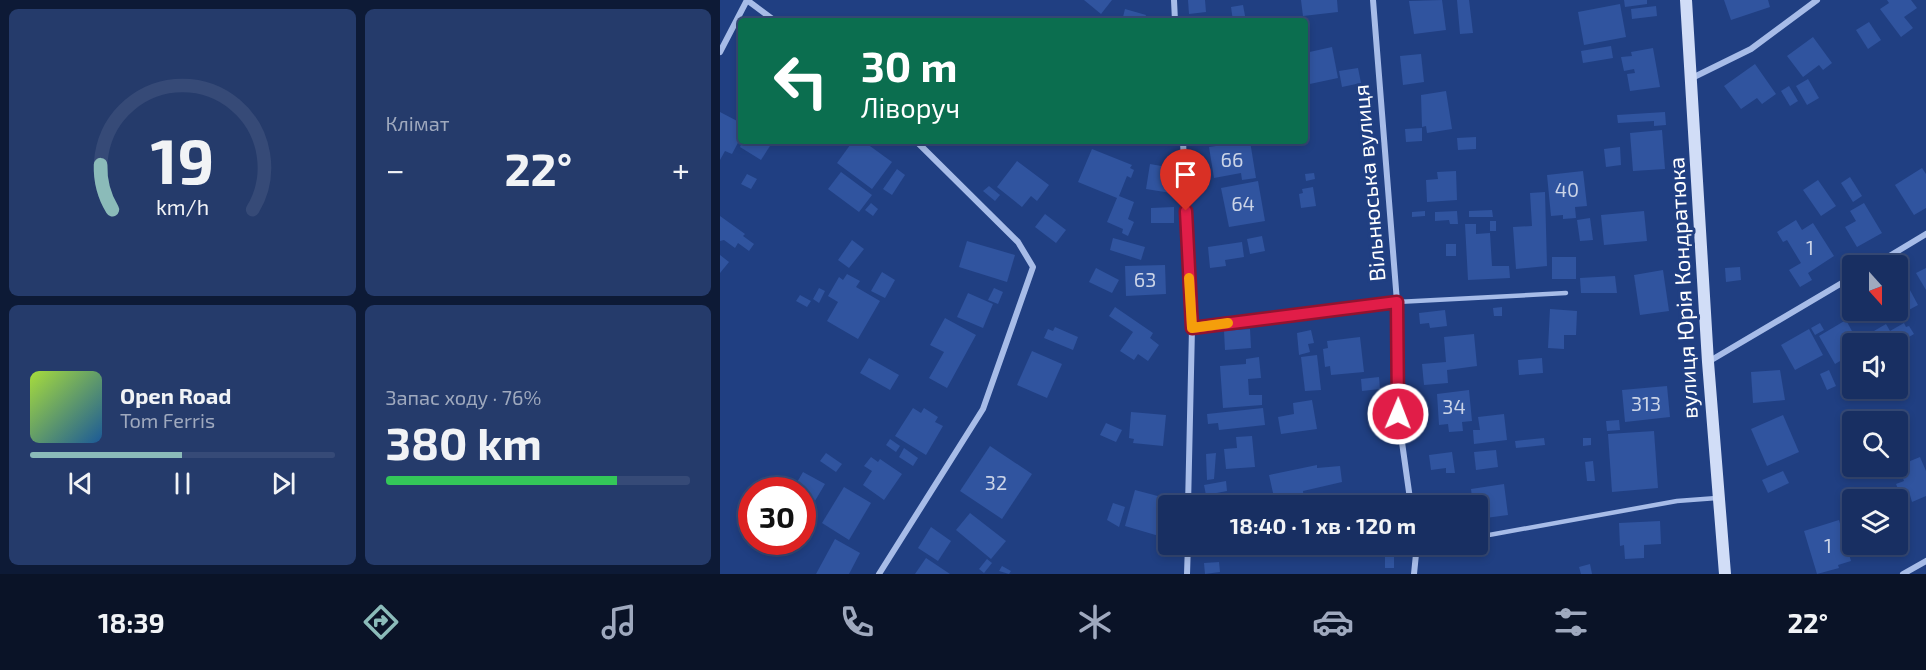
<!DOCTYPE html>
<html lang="uk">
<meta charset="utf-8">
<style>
:root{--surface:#182f62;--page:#253b6b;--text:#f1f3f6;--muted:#9fa9be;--line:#364a77;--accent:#8bbbb9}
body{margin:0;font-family:"Exo 2",sans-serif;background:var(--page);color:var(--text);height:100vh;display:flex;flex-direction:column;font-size:22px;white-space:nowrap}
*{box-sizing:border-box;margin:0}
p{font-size:20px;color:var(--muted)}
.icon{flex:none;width:33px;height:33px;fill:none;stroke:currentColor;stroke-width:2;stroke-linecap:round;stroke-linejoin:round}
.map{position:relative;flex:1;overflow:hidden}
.sheet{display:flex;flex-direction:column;gap:9px;padding:9px;background:#0d1a36;width:720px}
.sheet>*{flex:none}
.banner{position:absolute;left:18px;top:18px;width:570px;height:126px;border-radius:6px;box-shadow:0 3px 9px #0003,0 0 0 2px var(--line);background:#0b6e4f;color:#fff;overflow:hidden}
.needle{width:39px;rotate:159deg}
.tools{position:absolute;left:1122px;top:255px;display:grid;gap:12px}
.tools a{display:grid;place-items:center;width:66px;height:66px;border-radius:6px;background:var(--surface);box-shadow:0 3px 9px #0003,0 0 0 2px var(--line);font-size:30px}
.speed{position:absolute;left:18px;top:477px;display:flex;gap:12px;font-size:30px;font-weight:700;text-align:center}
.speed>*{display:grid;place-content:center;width:78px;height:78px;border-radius:50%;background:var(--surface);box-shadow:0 3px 9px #0003,0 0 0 2px var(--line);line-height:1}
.speed .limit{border:9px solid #d22;background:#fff;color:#111}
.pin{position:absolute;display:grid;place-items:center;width:51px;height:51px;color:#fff;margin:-62px -26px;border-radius:50% 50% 50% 0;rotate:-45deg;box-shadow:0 0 6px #0007}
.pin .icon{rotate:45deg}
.me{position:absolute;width:66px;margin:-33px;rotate:1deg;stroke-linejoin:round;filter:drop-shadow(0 0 4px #0008)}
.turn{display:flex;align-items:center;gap:21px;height:126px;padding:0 24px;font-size:27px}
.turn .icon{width:78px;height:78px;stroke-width:2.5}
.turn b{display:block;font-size:42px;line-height:51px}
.big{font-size:45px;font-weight:700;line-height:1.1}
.sheet .card{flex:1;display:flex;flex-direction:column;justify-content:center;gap:9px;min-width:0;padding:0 21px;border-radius:9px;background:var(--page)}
.sheet .dial{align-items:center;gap:0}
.dial svg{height:156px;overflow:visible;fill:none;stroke:var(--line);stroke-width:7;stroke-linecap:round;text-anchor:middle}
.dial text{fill:var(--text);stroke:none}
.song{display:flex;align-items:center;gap:18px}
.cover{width:72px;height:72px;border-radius:9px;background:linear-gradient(135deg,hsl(80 70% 55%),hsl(210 70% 35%))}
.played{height:6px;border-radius:3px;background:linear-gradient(90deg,var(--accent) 50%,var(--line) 50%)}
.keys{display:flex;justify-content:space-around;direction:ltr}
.heat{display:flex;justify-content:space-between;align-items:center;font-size:33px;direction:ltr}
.charge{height:9px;border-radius:4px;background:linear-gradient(90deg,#34c759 76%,var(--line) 0)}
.sheet .tiles{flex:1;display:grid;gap:9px;grid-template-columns:repeat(2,1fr)}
.trip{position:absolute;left:438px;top:495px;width:330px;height:60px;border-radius:6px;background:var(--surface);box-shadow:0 3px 9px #0003,0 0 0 2px var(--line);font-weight:700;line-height:60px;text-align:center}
.tab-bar{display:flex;height:96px;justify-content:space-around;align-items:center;background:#0a1327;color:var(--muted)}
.tab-bar .icon{width:42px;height:42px}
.tab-bar .active{color:var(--accent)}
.tab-bar b{font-size:27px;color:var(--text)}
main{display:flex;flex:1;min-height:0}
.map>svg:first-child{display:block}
.building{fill:#30549f}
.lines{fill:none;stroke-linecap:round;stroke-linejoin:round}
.lane{stroke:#a7bce8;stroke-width:4.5}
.street{stroke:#a7bce8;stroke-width:6}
.secondary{stroke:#d1ddf7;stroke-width:12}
.route-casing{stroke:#92132f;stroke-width:15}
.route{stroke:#e11d48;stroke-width:10}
.slow{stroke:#f59e0b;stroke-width:10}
.labels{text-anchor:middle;stroke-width:6;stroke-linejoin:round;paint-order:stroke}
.number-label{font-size:20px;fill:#cbd4e7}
.street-label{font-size:22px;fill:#fff;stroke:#203f82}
</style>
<main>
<section class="sheet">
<div class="tiles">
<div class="card dial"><svg viewBox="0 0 100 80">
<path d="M14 69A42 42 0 1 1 86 69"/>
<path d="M14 69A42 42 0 0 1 8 46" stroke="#8bbbb9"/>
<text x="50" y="56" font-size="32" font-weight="700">19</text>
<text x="50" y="72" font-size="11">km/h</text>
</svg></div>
<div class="card"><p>Клімат</p>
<div class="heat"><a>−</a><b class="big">22°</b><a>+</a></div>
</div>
<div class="card">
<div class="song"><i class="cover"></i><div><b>Open Road</b><p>Tom Ferris</p></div></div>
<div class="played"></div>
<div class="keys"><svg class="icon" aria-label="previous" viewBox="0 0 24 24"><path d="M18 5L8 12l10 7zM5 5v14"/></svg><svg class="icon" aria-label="pause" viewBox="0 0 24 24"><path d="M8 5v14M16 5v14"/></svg><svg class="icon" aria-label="next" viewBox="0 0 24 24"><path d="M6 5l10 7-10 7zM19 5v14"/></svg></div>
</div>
<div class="card"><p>Запас ходу · 76%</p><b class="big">380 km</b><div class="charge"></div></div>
</div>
</section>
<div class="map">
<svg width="1206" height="574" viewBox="0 0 1206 574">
<rect width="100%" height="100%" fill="#203f82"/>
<g class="building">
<polygon points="364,0 392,0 381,14"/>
<polygon points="468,0 485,0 486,12 469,14"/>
<polygon points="581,0 617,0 618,12 583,16"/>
<polygon points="722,0 726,30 694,34 689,1"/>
<polygon points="737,0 749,0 753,33 740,34"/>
<polygon points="904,0 927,0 927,4 905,7"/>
<polygon points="1004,0 1048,0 1050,7 1011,20"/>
<polygon points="1167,0 1191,0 1197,8 1184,17 1193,28 1181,37 1160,9 1169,3"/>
<polygon points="900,4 906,37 864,45 858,12"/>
<polygon points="523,5 526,21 513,21 511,7"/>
<polygon points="936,6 937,16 912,19 911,9"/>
<polygon points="405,9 426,15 424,21 402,21"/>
<polygon points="1149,22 1161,40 1148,49 1136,30"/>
<polygon points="1093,37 1112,63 1103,70 1099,65 1083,77 1067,56"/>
<polygon points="891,46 893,58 863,63 861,51"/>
<polygon points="612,47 618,78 585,85 585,53"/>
<polygon points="933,48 940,87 910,91 907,74 915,73 914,69 904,71 901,57 912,56 911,52"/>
<polygon points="701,54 704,82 683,85 680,56"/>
<polygon points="1035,64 1056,94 1042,104 1037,98 1021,109 1004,86"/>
<polygon points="638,68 641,83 622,87 619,71"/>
<polygon points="1088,79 1099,98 1087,105 1076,86"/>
<polygon points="1069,86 1078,101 1070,106 1061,91"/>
<polygon points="726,91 732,129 707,133 706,126 702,127 701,95"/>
<polygon points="0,112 21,123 21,137 12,154 5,151 0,160"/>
<polygon points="945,112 946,125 934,126 934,121 898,123 897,115"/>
<polygon points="702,128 702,141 686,142 685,129"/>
<polygon points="942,130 945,169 913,171 910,133"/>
<polygon points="756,137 756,149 738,150 737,138"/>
<polygon points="23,141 53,141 41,160 20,147"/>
<polygon points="133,141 143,141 172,162 152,189 117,163"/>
<polygon points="530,141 536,178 522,180 521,173 494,178 489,147"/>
<polygon points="900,147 901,165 886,167 884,149"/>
<polygon points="372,149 412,165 410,168 414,170 411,178 407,176 399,196 414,202 408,219 414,222 408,236 402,233 403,229 387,222 397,198 358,182"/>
<polygon points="297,161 329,185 317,201 311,196 302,207 277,187"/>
<polygon points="430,164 447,167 445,177 454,178 451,193 426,189"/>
<polygon points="1202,168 1206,174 1206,208 1194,215 1175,185"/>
<polygon points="177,169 185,175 172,195 163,189"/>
<polygon points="736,171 737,200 707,202 706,180 718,179 717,172"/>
<polygon points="863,171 867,206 855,207 856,218 843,219 843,215 831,216 827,175"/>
<polygon points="121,172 152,195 139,212 108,189"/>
<polygon points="594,173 595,179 586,181 585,174"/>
<polygon points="27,174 37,179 31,189 21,184"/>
<polygon points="1130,177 1142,196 1133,202 1121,183"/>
<polygon points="1098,180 1116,206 1101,216 1083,190"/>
<polygon points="538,181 545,221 509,227 501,188"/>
<polygon points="269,186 280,195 275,201 263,191"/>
<polygon points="593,187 596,206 581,208 579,194 583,193 582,189"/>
<polygon points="825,192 827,266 796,269 793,227 812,226 810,193"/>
<polygon points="151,203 158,209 153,216 145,210"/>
<polygon points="1144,203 1162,233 1137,247 1125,227 1136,221 1130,211"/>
<polygon points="454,207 454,223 431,223 431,208"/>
<polygon points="772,210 773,217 749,217 749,211"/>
<polygon points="705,211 705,216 692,217 692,212"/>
<polygon points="737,211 738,224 730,224 729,220 715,221 715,212"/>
<polygon points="924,211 927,241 884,245 881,215"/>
<polygon points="325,214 346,230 336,243 315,227"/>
<polygon points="0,216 25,234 23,236 34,244 29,251 18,243 15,248 4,240 0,241"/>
<polygon points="870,218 873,240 860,241 857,220"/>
<polygon points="1076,220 1082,230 1093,223 1114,256 1088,273 1092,280 1080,287 1069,270 1081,263 1067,240 1063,242 1057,232"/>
<rect x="770" y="221" width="6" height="10"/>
<polygon points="745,224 756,224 756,234 770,233 772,266 789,266 790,278 748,280"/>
<polygon points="542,236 545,251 530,254 527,239"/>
<polygon points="393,238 425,247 421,260 390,250"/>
<polygon points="132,240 144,249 129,268 118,260"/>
<polygon points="247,241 295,255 287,282 239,267"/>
<polygon points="522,242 524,257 505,260 506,266 490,268 488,247"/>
<rect x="726" y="244" width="10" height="12"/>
<polygon points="0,255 9,262 0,273"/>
<rect x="832" y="257" width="24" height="22"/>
<polygon points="445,265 446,294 406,296 405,266"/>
<polygon points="1020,267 1021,280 1006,282 1005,268"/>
<polygon points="376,268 399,280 392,293 369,282"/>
<polygon points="1206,268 1206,290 1196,273"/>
<polygon points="943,270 949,311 920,315 914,275"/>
<polygon points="162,272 175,280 165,298 151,291"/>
<polygon points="127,274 140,281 136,287 160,301 138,339 107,321 118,302 108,296 119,277 123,280"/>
<polygon points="895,276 897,293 861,293 860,278"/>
<polygon points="1184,279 1198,305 1172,319 1169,313 1163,316 1160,310 1178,310 1178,282"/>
<polygon points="99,288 105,291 99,303 93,299"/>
<polygon points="274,288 283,292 278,304 268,300"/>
<polygon points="248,293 273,304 263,328 237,317"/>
<polygon points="80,295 91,301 87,307 76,301"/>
<polygon points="395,307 433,333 430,338 439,345 428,361 418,354 414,360 400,351 413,332 389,316"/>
<polygon points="782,307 782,316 774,316 773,308"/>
<polygon points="830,309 857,311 856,335 844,335 844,349 828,348"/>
<polygon points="725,310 727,326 710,328 709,323 700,324 699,313"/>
<polygon points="225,318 256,335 227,388 209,378 224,352 210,345"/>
<polygon points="1126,320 1139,344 1132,344 1132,354 1115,364 1099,336"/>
<polygon points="1100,323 1104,330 1095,335 1091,328"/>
<polygon points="1184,323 1186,327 1189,326 1194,334 1177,344 1161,344 1154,331 1166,324 1170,331"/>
<polygon points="335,327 358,337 353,350 324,338 328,329 333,331"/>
<polygon points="530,329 531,348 505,350 504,331"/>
<polygon points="1089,329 1103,355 1075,370 1061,345"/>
<polygon points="591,330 594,343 588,344 590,352 579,355 577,333"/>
<polygon points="754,334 757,366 727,370 728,383 704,385 702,364 726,362 724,337"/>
<polygon points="640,337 644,372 611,375 610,366 605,367 603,349 608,348 607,341"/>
<polygon points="1155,337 1159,344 1143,344 1152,339"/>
<polygon points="312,351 342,364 327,398 297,385"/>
<polygon points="597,355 601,390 585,391 581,357"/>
<polygon points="539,357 541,378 528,379 529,395 542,395 542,405 503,408 500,366 526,364 526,359"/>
<polygon points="149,358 179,375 170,390 140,373"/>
<polygon points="822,358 823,373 799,375 798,360"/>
<polygon points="1060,370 1065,400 1033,403 1031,372"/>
<polygon points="1109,370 1116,386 1107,390 1100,374"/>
<polygon points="659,377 660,389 642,391 641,379"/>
<polygon points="947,386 950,417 905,422 902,390"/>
<polygon points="749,390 752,421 742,422 743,431 729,432 728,424 719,425 717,394"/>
<polygon points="592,400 597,429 561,434 558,417 574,414 573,403"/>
<polygon points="193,408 201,413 204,408 218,417 215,422 223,426 206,455 175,436"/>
<polygon points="543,408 545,425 499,430 498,423 488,424 487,414"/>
<polygon points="411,412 446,415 443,446 413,443 414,439 409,438"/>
<polygon points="784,414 787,440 754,444 753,430 760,430 758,417"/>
<polygon points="1063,415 1079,452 1047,466 1031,429"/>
<polygon points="899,420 900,430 887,431 886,421"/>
<polygon points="386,423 402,430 396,442 380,435"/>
<polygon points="934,431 938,488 892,492 888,434"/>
<polygon points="532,436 535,467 506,469 504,449 517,448 516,437"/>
<polygon points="824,438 825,445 796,448 795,441"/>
<polygon points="863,438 871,438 871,445 863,446"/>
<polygon points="170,439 180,446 176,452 166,445"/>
<polygon points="270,446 312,474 282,519 240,491"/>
<polygon points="184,448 198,458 193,466 179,457"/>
<polygon points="776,450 778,467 756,470 754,452"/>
<polygon points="732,452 735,473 726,473 726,468 711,470 709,455"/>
<polygon points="106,453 122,464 116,472 100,461"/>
<polygon points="496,453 494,479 487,480 486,454"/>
<polygon points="151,457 158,462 160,459 182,474 164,500 143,485 152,471 144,466"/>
<polygon points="1200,457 1206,471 1206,496 1192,502 1190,495 1182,498 1176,484 1184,481 1178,466"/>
<polygon points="873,461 875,481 867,481 865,462"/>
<polygon points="597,465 597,468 620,466 622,482 583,491 584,501 556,506 549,475"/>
<polygon points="1063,471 1069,483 1048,493 1042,480"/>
<polygon points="83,472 105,484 89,511 82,508 82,488 76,484"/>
<polygon points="506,481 507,491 486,495 484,485"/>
<polygon points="784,484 788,515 758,519 758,506 753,506 751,489"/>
<polygon points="124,487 151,503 129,540 102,523"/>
<polygon points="415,490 449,499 439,536 405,526"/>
<polygon points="1144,493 1146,500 1132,500 1132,507 1124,511 1120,502"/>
<polygon points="524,494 525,506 497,506 496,497"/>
<polygon points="393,503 405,507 399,527 387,520"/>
<polygon points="250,513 286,541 271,559 236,530"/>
<polygon points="85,518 94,523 89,531 82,527"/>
<polygon points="1119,520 1131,561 1118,565 1119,568 1097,574 1084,531"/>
<polygon points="940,521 941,544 924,545 924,558 905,559 904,545 900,546 899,523"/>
<polygon points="211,527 231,541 218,561 198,548"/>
<polygon points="115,539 140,553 129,574 96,574"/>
<polygon points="1186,541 1189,548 1177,554 1173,547"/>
<rect x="665" y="554" width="9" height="14"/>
<polygon points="206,558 230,574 195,574"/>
<polygon points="267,559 272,563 264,573 259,569"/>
<polygon points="499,562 500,572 485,574 484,563"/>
<polygon points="870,564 872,574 861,574 859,567"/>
<polygon points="282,566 291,571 289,574 279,571"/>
</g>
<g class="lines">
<g class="lane">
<polyline points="472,328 677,302 846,293"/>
<polyline points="758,537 957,501 997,498"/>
<polyline points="697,548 714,544"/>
</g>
<g class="street">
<polyline points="27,0 55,21"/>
<polyline points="454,0 455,21"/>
<polyline points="653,0 677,302 678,414 691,506"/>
<polyline points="0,52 27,0"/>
<polyline points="972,78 1031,49 1097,0"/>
<polyline points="463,141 472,328 468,506"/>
<polyline points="1153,266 1206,234"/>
<polyline points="988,362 1132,277"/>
<polyline points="159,574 263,409 313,267 298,242 196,141"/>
<polyline points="467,574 468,544"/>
<polyline points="694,574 697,544"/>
<polyline points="1183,574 1206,561"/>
</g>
<polyline class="secondary" points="966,0 988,362 1005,574"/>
</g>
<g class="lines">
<defs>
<polyline id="route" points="466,211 472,328 677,302 678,414"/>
</defs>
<use href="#route" class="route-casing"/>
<use href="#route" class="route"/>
<polyline class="slow" points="469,278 472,328 508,323"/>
</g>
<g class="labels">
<g class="number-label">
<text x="512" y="167">66</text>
<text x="847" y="197">40</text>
<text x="523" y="211">64</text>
<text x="1090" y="255">1</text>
<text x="425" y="287">63</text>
<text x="926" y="411">313</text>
<text x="734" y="414">34</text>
<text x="276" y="490">32</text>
<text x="1108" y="553">1</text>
</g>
<g class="street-label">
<text transform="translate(649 183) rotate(-95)" y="8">Вільнюська вулиця</text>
<text transform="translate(963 288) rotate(-93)" y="8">вулиця Юрія Кондратюка</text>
</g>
</g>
</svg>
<div class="tools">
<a><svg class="needle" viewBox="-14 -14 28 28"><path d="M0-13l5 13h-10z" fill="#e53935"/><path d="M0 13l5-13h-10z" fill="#9fa9be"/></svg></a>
<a><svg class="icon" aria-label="sound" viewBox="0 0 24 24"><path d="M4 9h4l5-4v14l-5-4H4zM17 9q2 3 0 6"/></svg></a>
<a><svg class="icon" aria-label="search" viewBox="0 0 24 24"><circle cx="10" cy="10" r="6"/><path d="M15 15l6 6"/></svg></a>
<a><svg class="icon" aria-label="layers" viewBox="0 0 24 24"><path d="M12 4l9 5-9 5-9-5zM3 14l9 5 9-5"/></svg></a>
</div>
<div class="speed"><div class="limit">30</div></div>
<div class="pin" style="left:466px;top:211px;background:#d93025"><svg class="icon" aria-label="arrive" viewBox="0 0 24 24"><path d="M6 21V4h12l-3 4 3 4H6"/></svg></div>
<svg class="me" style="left:678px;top:414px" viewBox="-20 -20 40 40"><circle r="17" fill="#e11d48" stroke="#fff" stroke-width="3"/><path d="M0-11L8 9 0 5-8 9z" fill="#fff"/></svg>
<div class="trip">18:40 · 1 хв · 120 m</div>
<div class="banner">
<div class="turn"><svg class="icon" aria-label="left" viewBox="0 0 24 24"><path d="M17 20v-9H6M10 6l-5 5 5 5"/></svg><div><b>30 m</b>Ліворуч</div></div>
</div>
</div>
</main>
<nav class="tab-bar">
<b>18:39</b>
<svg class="icon active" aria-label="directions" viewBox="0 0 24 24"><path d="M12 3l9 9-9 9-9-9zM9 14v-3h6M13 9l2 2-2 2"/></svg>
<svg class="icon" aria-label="music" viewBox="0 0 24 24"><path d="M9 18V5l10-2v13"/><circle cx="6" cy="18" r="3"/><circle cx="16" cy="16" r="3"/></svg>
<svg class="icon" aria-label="phone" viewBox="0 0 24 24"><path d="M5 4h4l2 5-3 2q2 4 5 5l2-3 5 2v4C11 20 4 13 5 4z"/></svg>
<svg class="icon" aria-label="climate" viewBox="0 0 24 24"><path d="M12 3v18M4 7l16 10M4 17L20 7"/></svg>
<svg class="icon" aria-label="car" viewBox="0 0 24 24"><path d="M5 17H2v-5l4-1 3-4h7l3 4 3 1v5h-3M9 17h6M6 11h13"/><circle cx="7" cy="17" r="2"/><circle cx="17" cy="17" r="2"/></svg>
<svg class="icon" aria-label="filters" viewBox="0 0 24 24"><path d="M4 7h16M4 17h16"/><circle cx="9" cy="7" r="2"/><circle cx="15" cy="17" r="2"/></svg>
<b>22°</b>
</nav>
